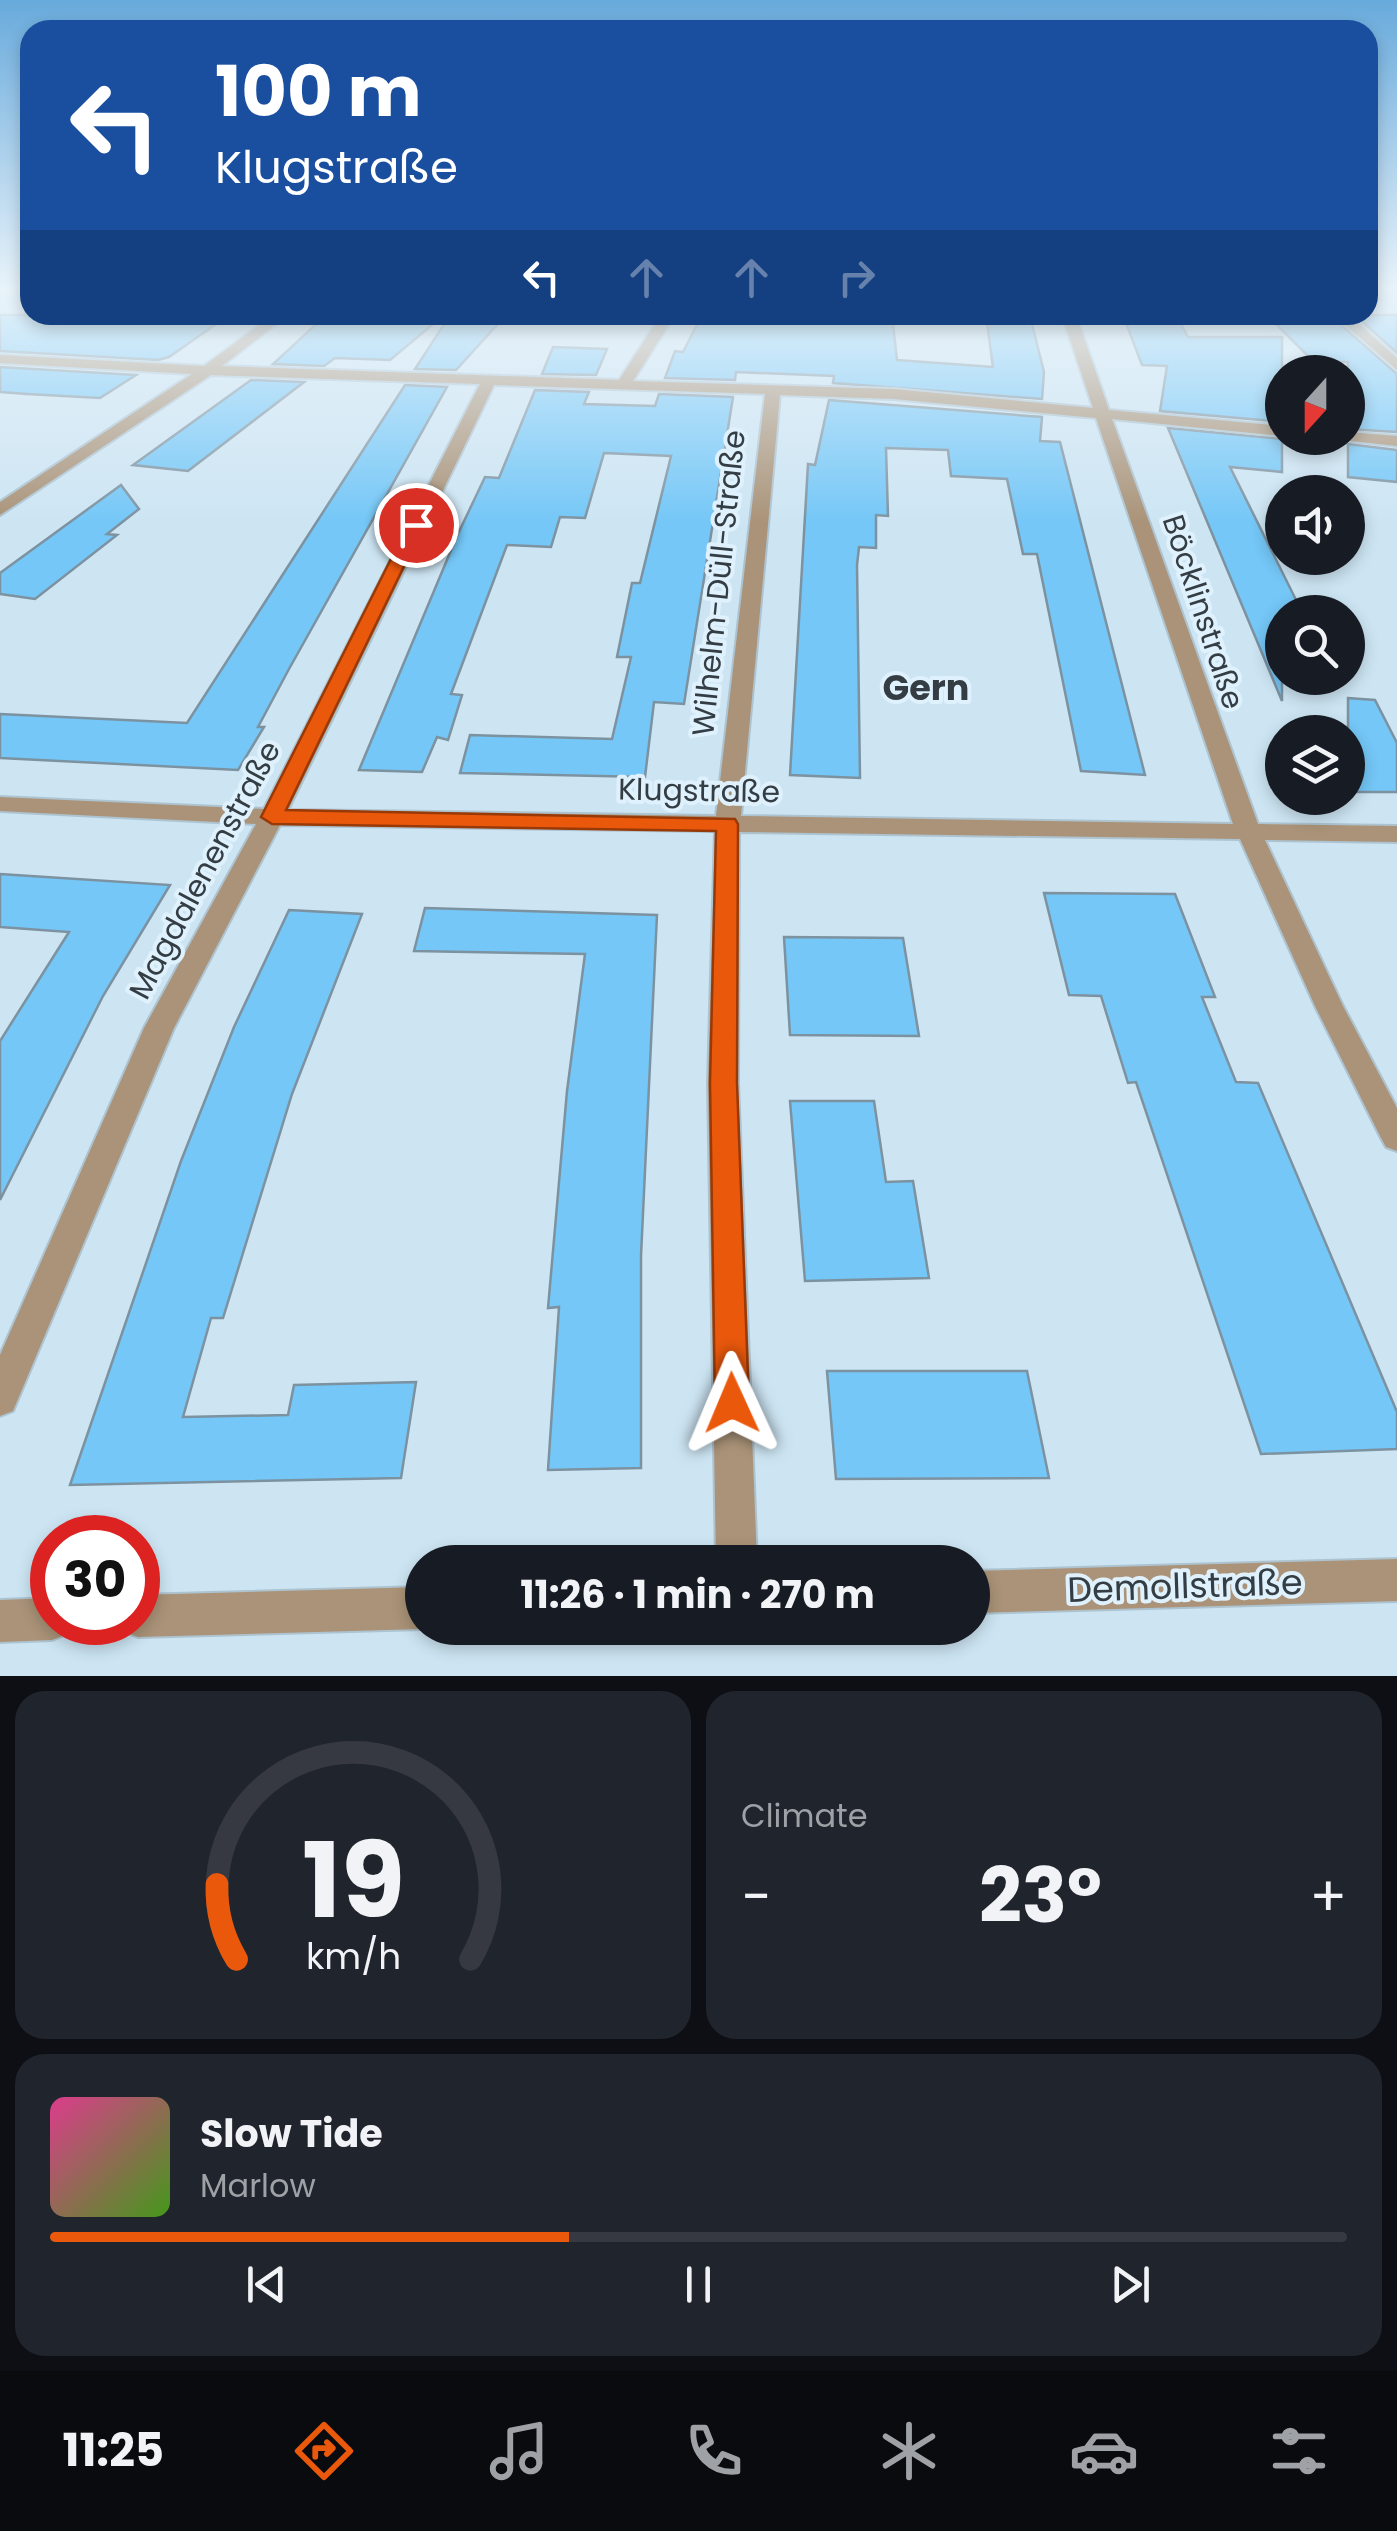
<!DOCTYPE html>
<meta charset="utf-8">
<style>
:root{--surface:#171b24;--page:#20242c;--text:#f1f3f6;--muted:#9ea1a6;--line:#363941;--accent:#ea580c}
body{margin:0;font-family:Poppins,sans-serif;background:var(--page);color:var(--text);height:100vh;display:flex;flex-direction:column;font-size:38px;white-space:nowrap}
*{box-sizing:border-box;margin:0}
p{font-size:32px;color:var(--muted)}
.icon{flex:none;width:55px;height:55px;fill:none;stroke:currentColor;stroke-width:2;stroke-linecap:round;stroke-linejoin:round}
.map{position:relative;height:1676px;overflow:hidden}
.side{display:flex;flex-direction:column;gap:15px;padding:15px;background:#0d0f14;flex:1}
.side>*{flex:none}
.hud{position:absolute;left:20px;top:20px;width:1358px;height:305px;border-radius:30px;box-shadow:0 5px 15px #0003;background:#1a4fa0;color:#fff;overflow:hidden}
.needle{width:65px;rotate:201deg}
.tools{position:absolute;left:1265px;top:355px;display:grid;gap:20px}
.tools a{display:grid;place-items:center;width:100px;height:100px;border-radius:50%;background:var(--surface);box-shadow:0 5px 15px #0003;font-size:50px}
.speed{position:absolute;left:30px;top:1515px;display:flex;gap:20px;font-size:50px;font-weight:700;text-align:center}
.speed>*{display:grid;place-content:center;width:130px;height:130px;border-radius:50%;background:var(--surface);box-shadow:0 5px 15px #0003;line-height:1}
.speed .limit{border:15px solid #d22;background:#fff;color:#111}
.pin{position:absolute;display:grid;place-items:center;width:85px;height:85px;color:#fff;margin:-42px;border:5px solid #fff;border-radius:50%;box-shadow:0 2px 10px #0007}
.me{position:absolute;width:110px;margin:-55px;rotate:359deg;stroke-linejoin:round;filter:drop-shadow(0 0 8px #0008)}
.turn{display:flex;align-items:center;gap:35px;height:210px;padding:0 30px;font-size:45px}
.turn .icon{width:130px;height:130px;stroke-width:2.5}
.turn b{display:block;font-size:70px;line-height:85px}
.lanes{display:flex;align-items:center;height:95px;padding:0 30px;background:#0003;justify-content:center;gap:50px;direction:ltr}
.lanes .off{opacity:.35}
.big{font-size:75px;font-weight:700;line-height:1.1}
.side .card{flex:1;display:flex;flex-direction:column;justify-content:center;gap:15px;min-width:0;padding:0 35px;border-radius:30px;background:var(--page)}
.side .dial{align-items:center;gap:0}
.dial svg{height:260px;overflow:visible;fill:none;stroke:var(--line);stroke-width:7;stroke-linecap:round;text-anchor:middle}
.dial text{fill:var(--text);stroke:none}
.song{display:flex;align-items:center;gap:30px}
.cover{width:120px;height:120px;border-radius:15px;background:linear-gradient(135deg,hsl(330 70% 55%),hsl(100 70% 35%))}
.played{height:10px;border-radius:5px;background:linear-gradient(90deg,var(--accent) 40%,var(--line) 40%)}
.keys{display:flex;justify-content:space-around;direction:ltr}
.heat{display:flex;justify-content:space-between;align-items:center;font-size:55px;direction:ltr}
.side .tiles{flex:1;display:grid;gap:15px;grid-template-columns:1fr 1fr}
.card:last-child{grid-column:span 2}
.trip{position:absolute;left:405px;top:1545px;width:585px;height:100px;border-radius:50px;background:var(--surface);box-shadow:0 5px 15px #0003;font-weight:700;line-height:100px;text-align:center}
.tab-bar{display:flex;height:160px;justify-content:space-around;align-items:center;background:#090b0e;color:var(--muted)}
.tab-bar .icon{width:70px;height:70px}
.tab-bar .on{color:var(--accent)}
.tab-bar b{font-size:45px;color:var(--text)}
.map>svg:first-child{display:block}
.building{fill:#74c7f7;stroke:#7d92a0;stroke-width:2.5}
.lines{fill:none;stroke-linecap:round;stroke-linejoin:round}
.minor-casing{stroke:#aec3d0;stroke-width:4}
.minor{fill:#aa9378;fill-rule:evenodd}
.route{fill:#ea580c;stroke:#983908;stroke-width:2.5}
.labels{text-anchor:middle;stroke-width:8;stroke-linejoin:round;paint-order:stroke}
.street-label{font-size:30px;fill:#343d43;stroke:#def1fd}
.quarter-label{font-size:35px;font-weight:bold;fill:#343d43;stroke:#def1fd}
.near-street-label{font-size:35px;fill:#343d43;stroke:#def1fd}
</style>
<div class="map">
<svg width="1397" height="1676" viewBox="0 0 1397 1676">
<rect width="100%" height="100%" fill="#cde5f3"/>
<g class="building">
<polygon points="0,315 229,315 169,357 158,360 0,351"/>
<polygon points="326,315 444,315 390,360 335,358 324,366 273,364"/>
<polygon points="450,315 506,315 456,370 415,369"/>
<polygon points="702,315 892,315 897,360 993,367 986,315 1030,316 1044,372 1042,399 833,383 834,376 736,372 735,380 665,378 675,351 683,352"/>
<polygon points="1123,315 1176,315 1188,337 1282,337 1282,422 1160,411 1167,366 1142,365"/>
<polygon points="1267,315 1330,315 1397,374 1397,432 1348,429 1348,362 1314,362"/>
<polygon points="1355,315 1397,315 1397,353"/>
<polygon points="553,347 607,349 596,375 542,374"/>
<polygon points="0,367 136,375 100,398 27,394 0,392"/>
<polygon points="251,380 304,382 188,471 133,465"/>
<polygon points="405,385 447,387 289,669 258,727 264,727 238,770 0,758 0,714 187,723"/>
<polygon points="535,390 589,392 584,404 655,406 659,394 733,397 684,704 654,702 645,777 460,773 470,735 612,739 631,657 617,657 632,583 640,583 671,456 604,453 585,518 560,517 551,547 507,545 451,694 462,695 448,740 437,737 422,772 359,770 457,536 485,477 499,478"/>
<polygon points="829,400 1042,417 1040,441 1060,442 1145,775 1081,771 1037,554 1023,554 1007,479 951,476 948,450 886,448 888,516 876,515 876,548 859,547 857,565 860,778 790,775 808,464 815,465"/>
<polygon points="1168,428 1282,439 1282,472 1230,467 1302,612 1282,612 1282,701"/>
<polygon points="1348,444 1397,450 1397,482 1348,477"/>
<polygon points="121,485 139,509 107,534 117,535 35,599 0,594 0,573"/>
<polygon points="1348,698 1375,700 1397,743 1397,792 1348,792"/>
<polygon points="0,874 170,885 103,996 0,1200 0,1041 69,932 0,927"/>
<polygon points="1044,893 1175,894 1215,997 1202,997 1236,1082 1258,1083 1397,1412 1397,1449 1261,1454 1136,1082 1128,1083 1101,996 1069,995"/>
<polygon points="425,908 657,915 641,1256 641,1468 548,1470 559,1307 548,1308 567,1091 585,954 414,951"/>
<polygon points="289,910 362,914 292,1094 223,1318 211,1318 183,1417 288,1415 294,1385 416,1382 401,1478 70,1485 181,1161 234,1027"/>
<polygon points="784,937 903,938 919,1036 790,1035"/>
<polygon points="790,1101 874,1101 886,1182 913,1181 929,1278 805,1281"/>
<polygon points="827,1371 1027,1371 1049,1478 836,1479"/>
</g>
<g class="lines">
<defs>
<g id="minor">
<path d="M273,315H288L222,366L619,380L661,315H675L633,381L894,389L1093,408L1062,315H1076L1109,410L1282,426V436L1112,419L1258,824L1397,826V842L1265,840L1343,1006L1397,1108V1151L1386,1147L1381,1138L1315,1006L1240,839L739,832L738,1083L757,1562H716L708,1083L715,831L280,825L174,1028L13,1411L0,1416V1355L144,1028L256,824L0,811V797L264,809L480,384L211,375L0,515V502L192,374L0,363V355L204,366ZM494,385L765,394L716,816L288,810ZM780,395L894,399L1096,418L1233,824L741,816Z"/>
<polygon points="1334,315 1349,315 1397,358 1397,370"/>
<polygon points="1348,432 1397,436 1397,446 1342,440 1340,438 1348,438"/>
<polygon points="1397,1559 1397,1601 972,1613 972,1571"/>
<polygon points="422,1587 422,1628 426,1628 422,1629 138,1637 123,1631 119,1622 138,1622 138,1595"/>
<polygon points="52,1598 52,1622 72,1622 67,1634 52,1640 0,1642 0,1600"/>
</g>
</defs>
<use href="#minor" class="minor-casing"/>
<use href="#minor" class="minor"/>
</g>
<linearGradient id="sky" x2="0" y2="1"><stop stop-color="#68aadc"/><stop offset="0.55" stop-color="#e8f3fa"/><stop offset="1" stop-color="#e8f3fa" stop-opacity="0"/></linearGradient>
<rect width="1397" height="523" fill="url(#sky)"/>
<polygon class="route" points="416,520 424,525 286,810 735,819 738,824 737,1083 749,1403 744,1414 732,1419 720,1414 715,1403 710,1083 716,831 272,824 261,817 408,525"/>
<g class="labels">
<g class="street-label">
<text transform="translate(719 583) rotate(-84)" y="10">Wilhelm-Düll-Straße</text>
<text transform="translate(1203 612) rotate(72)" y="10">Böcklinstraße</text>
<text transform="translate(699 791) rotate(1)" y="10">Klugstraße</text>
<text transform="translate(205 870) rotate(-62)" y="10">Magdalenenstraße</text>
</g>
<g class="quarter-label">
<text x="926" y="700">Gern</text>
</g>
<g class="near-street-label">
<text transform="translate(1185 1586) rotate(-2)" y="12">Demollstraße</text>
</g>
</g>
</svg>
<div class="tools">
<a><svg class="needle" viewBox="-14 -14 28 28"><path d="M0-13l5 13h-10z" fill="#e53935"/><path d="M0 13l5-13h-10z" fill="#9ea1a6"/></svg></a>
<a><svg class="icon" aria-label="sound" viewBox="0 0 24 24"><path d="M4 9h4l5-4v14l-5-4H4zM17 9q2 3 0 6"/></svg></a>
<a><svg class="icon" aria-label="search" viewBox="0 0 24 24"><circle cx="10" cy="10" r="6"/><path d="M15 15l6 6"/></svg></a>
<a><svg class="icon" aria-label="layers" viewBox="0 0 24 24"><path d="M12 4l9 5-9 5-9-5zM3 14l9 5 9-5"/></svg></a>
</div>
<div class="speed"><div class="limit">30</div></div>
<div class="pin" style="left:416px;top:525px;background:#d93025"><svg class="icon" aria-label="arrive" viewBox="0 0 24 24"><path d="M6 21V4h12l-3 4 3 4H6"/></svg></div>
<svg class="me" style="left:732px;top:1403px" viewBox="-20 -20 40 40"><path d="M0-17L14 15 0 8-14 15z" fill="#ea580c" stroke="#fff" stroke-width="4"/></svg>
<div class="trip">11:26 · 1 min · 270 m</div>
<div class="hud">
<div class="turn"><svg class="icon" aria-label="left" viewBox="0 0 24 24"><path d="M17 20v-9H6M10 6l-5 5 5 5"/></svg><div><b>100 m</b>Klugstraße</div></div>
<div class="lanes"><svg class="icon" aria-label="left" viewBox="0 0 24 24"><path d="M17 20v-9H6M10 6l-5 5 5 5"/></svg><svg class="icon off" aria-label="ahead" viewBox="0 0 24 24"><path d="M12 20V5M6 11l6-6 6 6"/></svg><svg class="icon off" aria-label="ahead" viewBox="0 0 24 24"><path d="M12 20V5M6 11l6-6 6 6"/></svg><svg class="icon off" aria-label="right" viewBox="0 0 24 24"><path d="M7 20v-9h11M14 6l5 5-5 5"/></svg></div>
</div>
</div>
<section class="side">
<div class="tiles">
<div class="card dial"><svg viewBox="0 0 100 80">
<path d="M14 69A42 42 0 1 1 86 69"/>
<path d="M14 69A42 42 0 0 1 8 46" stroke="#ea580c"/>
<text x="50" y="56" font-size="32" font-weight="700">19</text>
<text x="50" y="72" font-size="11">km/h</text>
</svg></div>
<div class="card"><p>Climate</p>
<div class="heat"><a>−</a><b class="big">23°</b><a>+</a></div>
</div>
<div class="card">
<div class="song"><i class="cover"></i><div><b>Slow Tide</b><p>Marlow</p></div></div>
<div class="played"></div>
<div class="keys"><svg class="icon" aria-label="previous" viewBox="0 0 24 24"><path d="M18 5L8 12l10 7zM5 5v14"/></svg><svg class="icon" aria-label="pause" viewBox="0 0 24 24"><path d="M8 5v14M16 5v14"/></svg><svg class="icon" aria-label="next" viewBox="0 0 24 24"><path d="M6 5l10 7-10 7zM19 5v14"/></svg></div>
</div>
</div>
</section>
<nav class="tab-bar">
<b>11:25</b>
<svg class="icon on" aria-label="directions" viewBox="0 0 24 24"><path d="M12 3l9 9-9 9-9-9zM9 14v-3h6M13 9l2 2-2 2"/></svg>
<svg class="icon" aria-label="music" viewBox="0 0 24 24"><path d="M9 18V5l10-2v13"/><circle cx="6" cy="18" r="3"/><circle cx="16" cy="16" r="3"/></svg>
<svg class="icon" aria-label="phone" viewBox="0 0 24 24"><path d="M5 4h4l2 5-3 2q2 4 5 5l2-3 5 2v4C11 20 4 13 5 4z"/></svg>
<svg class="icon" aria-label="climate" viewBox="0 0 24 24"><path d="M12 3v18M4 7l16 10M4 17L20 7"/></svg>
<svg class="icon" aria-label="car" viewBox="0 0 24 24"><path d="M5 17H2v-5l4-1 3-4h7l3 4 3 1v5h-3M9 17h6M6 11h13"/><circle cx="7" cy="17" r="2"/><circle cx="17" cy="17" r="2"/></svg>
<svg class="icon" aria-label="filters" viewBox="0 0 24 24"><path d="M4 7h16M4 17h16"/><circle cx="9" cy="7" r="2"/><circle cx="15" cy="17" r="2"/></svg>
</nav>
